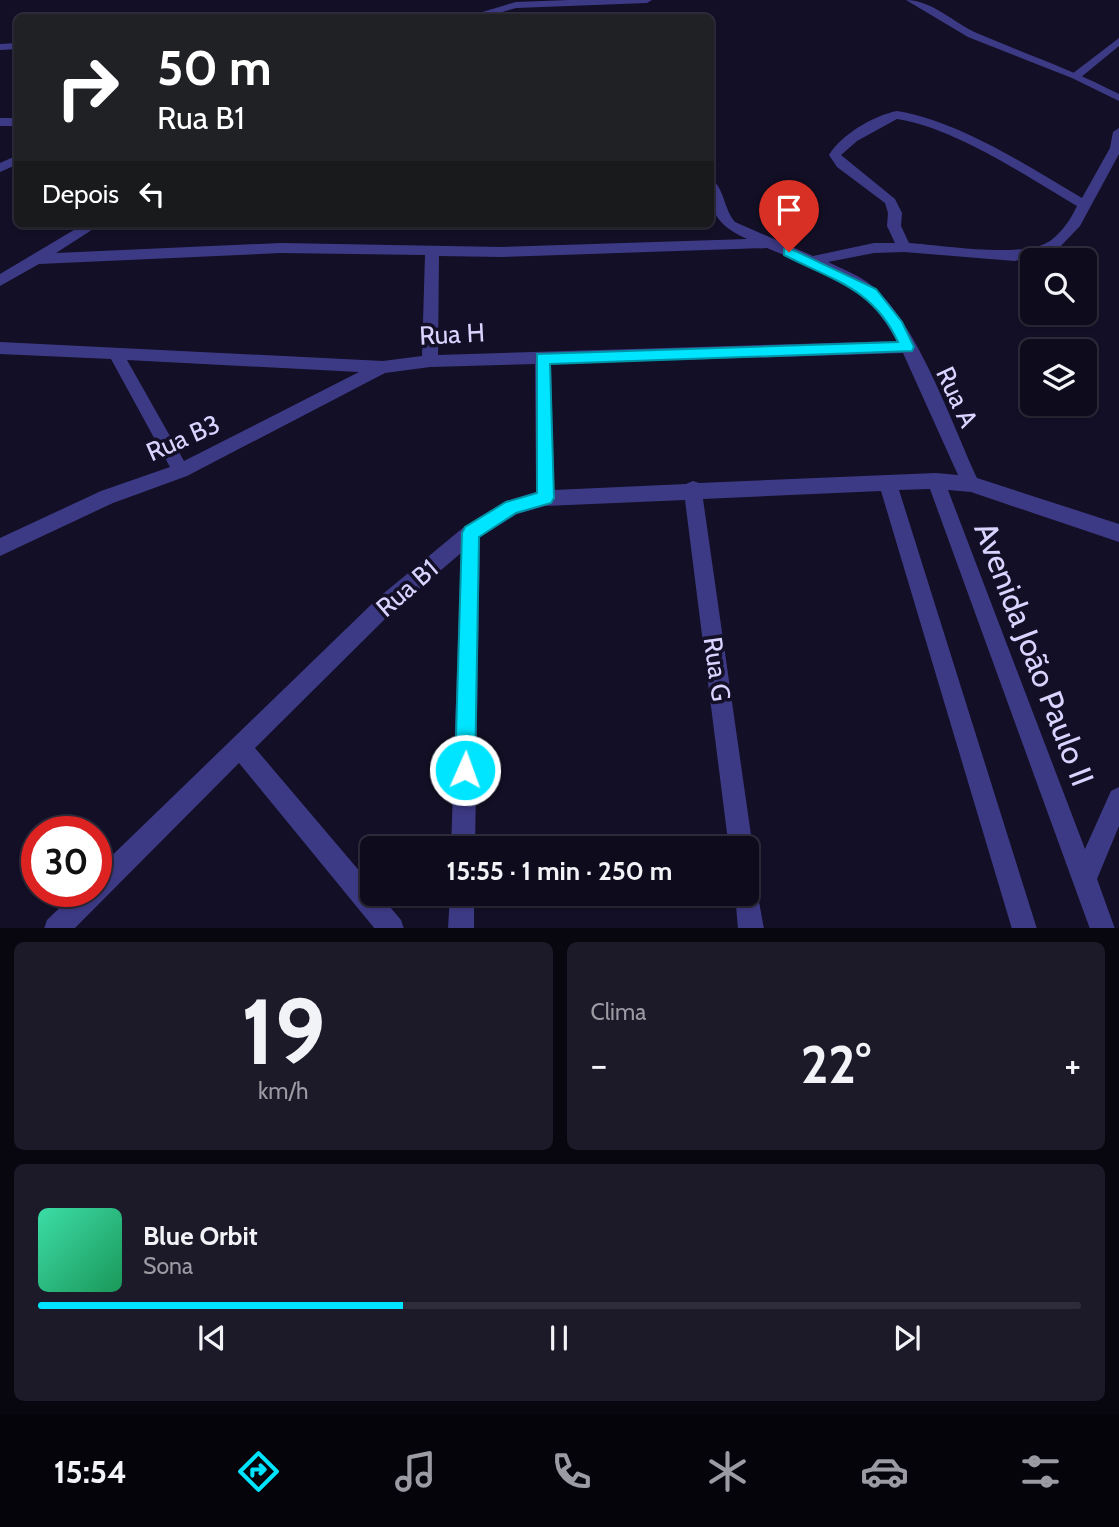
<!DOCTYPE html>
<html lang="pt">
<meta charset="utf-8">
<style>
:root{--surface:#0e0b1c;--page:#1c1929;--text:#f1f3f6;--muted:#9b9ba3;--line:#2e2b3b;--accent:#00e5ff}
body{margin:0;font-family:Cabin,sans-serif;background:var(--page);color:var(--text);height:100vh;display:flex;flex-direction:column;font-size:26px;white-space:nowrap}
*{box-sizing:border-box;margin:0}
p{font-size:23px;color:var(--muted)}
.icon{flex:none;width:38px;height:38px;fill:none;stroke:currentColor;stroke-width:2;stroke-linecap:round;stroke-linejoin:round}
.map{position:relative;height:928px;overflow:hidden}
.sheet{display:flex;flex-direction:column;gap:14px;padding:14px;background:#08060f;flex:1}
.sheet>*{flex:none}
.hud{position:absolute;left:14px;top:14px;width:700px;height:214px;border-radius:10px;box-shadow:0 2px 5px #0004,0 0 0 2px var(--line);background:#202124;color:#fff;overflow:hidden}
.controls{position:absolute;left:1020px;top:248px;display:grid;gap:14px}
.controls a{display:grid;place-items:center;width:77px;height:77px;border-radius:10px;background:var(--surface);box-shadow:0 2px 5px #0004,0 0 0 2px var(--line);font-size:35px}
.speed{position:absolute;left:21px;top:816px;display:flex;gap:14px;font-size:35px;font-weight:700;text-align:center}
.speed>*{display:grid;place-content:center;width:91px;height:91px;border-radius:50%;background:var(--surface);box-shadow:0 2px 5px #0004,0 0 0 2px var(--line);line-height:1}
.speed .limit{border:10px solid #d22;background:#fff;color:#111}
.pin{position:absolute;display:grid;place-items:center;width:60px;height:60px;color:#fff;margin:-72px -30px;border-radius:50% 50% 50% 0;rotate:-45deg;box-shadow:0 0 7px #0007}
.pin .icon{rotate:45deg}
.me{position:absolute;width:77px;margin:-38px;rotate:2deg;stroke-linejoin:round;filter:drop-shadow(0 0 5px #0008)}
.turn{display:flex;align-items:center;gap:24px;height:147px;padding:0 28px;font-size:32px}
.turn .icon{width:91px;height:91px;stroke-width:2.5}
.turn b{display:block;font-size:49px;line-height:60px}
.then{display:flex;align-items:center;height:66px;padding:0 28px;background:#0003;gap:14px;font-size:26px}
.big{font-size:52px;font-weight:700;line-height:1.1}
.sheet .widget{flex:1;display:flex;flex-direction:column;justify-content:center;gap:10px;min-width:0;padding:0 24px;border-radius:10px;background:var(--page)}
.sheet .dial{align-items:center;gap:0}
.dial b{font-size:91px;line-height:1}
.song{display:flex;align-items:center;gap:21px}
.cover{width:84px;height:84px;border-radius:10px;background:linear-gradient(135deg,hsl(160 70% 55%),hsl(150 70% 35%))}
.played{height:7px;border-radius:4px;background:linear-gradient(90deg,var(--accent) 35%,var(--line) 35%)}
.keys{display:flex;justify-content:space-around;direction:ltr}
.heat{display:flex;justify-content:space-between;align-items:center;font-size:38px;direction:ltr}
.sheet .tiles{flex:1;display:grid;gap:14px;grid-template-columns:1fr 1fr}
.widget:last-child{grid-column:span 2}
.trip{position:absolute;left:360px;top:836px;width:399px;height:70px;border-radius:10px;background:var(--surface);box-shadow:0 2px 5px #0004,0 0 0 2px var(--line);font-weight:700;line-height:70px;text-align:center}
.menu{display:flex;height:112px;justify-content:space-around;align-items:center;background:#06040b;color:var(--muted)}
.menu .icon{width:49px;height:49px}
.menu .active{color:var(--accent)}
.menu b{font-size:32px;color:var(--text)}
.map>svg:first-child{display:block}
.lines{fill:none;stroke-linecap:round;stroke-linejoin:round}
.minor{fill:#3d3a85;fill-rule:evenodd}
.tertiary{fill:#3d3a85;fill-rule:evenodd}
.route{fill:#00e5ff;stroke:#0095a6;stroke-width:2}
.labels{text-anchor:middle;stroke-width:7;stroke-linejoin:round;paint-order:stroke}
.street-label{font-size:26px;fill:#d9d4ff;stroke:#130f26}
.near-street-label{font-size:32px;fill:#d9d4ff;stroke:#130f26}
</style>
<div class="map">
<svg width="1119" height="929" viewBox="0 0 1119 929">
<rect width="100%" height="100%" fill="#130f26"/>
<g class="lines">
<g class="minor">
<polygon points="569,0 652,0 647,3 516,8 481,18 462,18 516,2"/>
<polygon points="244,13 252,18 240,18"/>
<polygon points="1119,38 1119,46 1080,78 1072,78 1072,74"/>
<polygon points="18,43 18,49 0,50 0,44"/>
<path d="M897,111C959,121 1028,166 1082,198L1110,148L1113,132L1119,128V154L1080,226L1059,248L1015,261L904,252L874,253L828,262C842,269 859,275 871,285C917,322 952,424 977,478L1119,524V542L971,492L948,490L1085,849L1111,791L1119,787V826L1097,879L1115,929H1090L930,489L899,490L1037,929H1012L881,491L703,499L753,849L749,857L747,858V849H729L685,500L545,506L517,514L480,537L475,849H451L461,553L392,612L255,748L373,887V894H379L401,920L404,929H375L239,763L74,929H44L47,920L77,891H96V871L378,598L464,527L506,501L536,492L535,364L430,367L385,373L187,476L113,503L0,556V538L101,491L170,467L111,359L0,354V342L383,361L422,356L425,255L281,253L39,264L0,286V274L84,224H101L56,253L281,243L502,247L747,239C715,224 710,212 710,178C724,186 724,210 735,222L813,256L874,243H895L887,226L888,213L885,203L837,167L829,155C842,134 873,116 897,111ZM897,119C953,127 1028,177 1077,206C1071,219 1062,232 1050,241C1023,259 942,245 909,243L901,226L902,213L895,199L841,155L857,141ZM767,248C827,273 863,280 897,341L438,355L439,256L502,257ZM903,353L958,475L936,473L699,483L693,481L686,484L554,490L551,364ZM127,360L359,372L184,461Z"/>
<rect x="0" y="118" width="18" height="8"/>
<polygon points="18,155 18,164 0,172 0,163"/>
<polygon points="747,882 756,885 764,929 738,929 735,894 747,894"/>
<polygon points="450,894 474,894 474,929 448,929"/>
</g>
<path class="tertiary" d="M906,0C932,0 955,24 979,34C1026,54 1073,70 1119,94V101L1072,78L968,37Z"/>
</g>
<path class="route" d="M789,248L876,289L902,322L914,347L912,351L550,364L554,498L551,503L516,513L479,537L475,770L472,777L465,780L458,777L455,770L462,533L465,527L506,502L537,493V354L898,342C874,289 833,280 784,255V249Z"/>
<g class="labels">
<g class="street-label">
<text transform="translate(452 334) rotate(-3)" y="9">Rua H</text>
<text transform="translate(957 397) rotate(65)" y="9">Rua A</text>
<text transform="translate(183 438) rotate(-24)" y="9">Rua B3</text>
<text transform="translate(407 588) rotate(-41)" y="9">Rua B1</text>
<text transform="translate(717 669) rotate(82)" y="9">Rua G</text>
</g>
<g class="near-street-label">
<text transform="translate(1034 654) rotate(69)" y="11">Avenida João Paulo II</text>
</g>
</g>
</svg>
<div class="controls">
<a><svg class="icon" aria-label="search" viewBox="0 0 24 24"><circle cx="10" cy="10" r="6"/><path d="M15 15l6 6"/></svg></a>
<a><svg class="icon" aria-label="layers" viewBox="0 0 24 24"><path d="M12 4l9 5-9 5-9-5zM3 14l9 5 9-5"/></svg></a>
</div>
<div class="speed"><div class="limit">30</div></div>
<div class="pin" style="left:789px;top:252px;background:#d93025"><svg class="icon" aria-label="arrive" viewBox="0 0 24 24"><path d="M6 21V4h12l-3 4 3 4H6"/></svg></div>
<svg class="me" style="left:465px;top:770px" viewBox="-20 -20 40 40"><circle r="17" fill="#00e5ff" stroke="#fff" stroke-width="3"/><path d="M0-11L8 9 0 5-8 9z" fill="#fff"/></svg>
<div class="trip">15:55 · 1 min · 250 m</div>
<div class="hud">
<div class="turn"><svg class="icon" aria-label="right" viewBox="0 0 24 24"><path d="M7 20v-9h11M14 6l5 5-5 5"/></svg><div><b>50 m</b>Rua B1</div></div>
<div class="then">Depois<svg class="icon" aria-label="left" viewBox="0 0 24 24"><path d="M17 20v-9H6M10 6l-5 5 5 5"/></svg></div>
</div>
</div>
<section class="sheet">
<div class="tiles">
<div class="widget dial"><b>19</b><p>km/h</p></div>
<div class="widget"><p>Clima</p>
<div class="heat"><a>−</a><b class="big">22°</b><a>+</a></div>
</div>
<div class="widget">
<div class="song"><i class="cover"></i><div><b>Blue Orbit</b><p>Sona</p></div></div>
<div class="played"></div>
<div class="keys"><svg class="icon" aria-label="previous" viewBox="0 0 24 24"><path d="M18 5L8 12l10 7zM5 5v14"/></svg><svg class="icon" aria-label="pause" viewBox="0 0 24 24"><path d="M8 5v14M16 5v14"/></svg><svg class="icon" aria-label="next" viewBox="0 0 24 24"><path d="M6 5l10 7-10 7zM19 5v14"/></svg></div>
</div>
</div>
</section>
<nav class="menu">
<b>15:54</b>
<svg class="icon active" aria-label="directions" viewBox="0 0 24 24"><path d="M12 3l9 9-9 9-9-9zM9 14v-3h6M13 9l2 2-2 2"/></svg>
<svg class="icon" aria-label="music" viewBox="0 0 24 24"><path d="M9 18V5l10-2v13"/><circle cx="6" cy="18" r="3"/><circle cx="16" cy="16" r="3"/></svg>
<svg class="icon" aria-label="phone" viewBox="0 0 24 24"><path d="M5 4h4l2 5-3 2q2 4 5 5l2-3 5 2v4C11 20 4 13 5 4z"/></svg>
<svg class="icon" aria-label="climate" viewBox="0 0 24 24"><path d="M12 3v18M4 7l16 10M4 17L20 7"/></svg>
<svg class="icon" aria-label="car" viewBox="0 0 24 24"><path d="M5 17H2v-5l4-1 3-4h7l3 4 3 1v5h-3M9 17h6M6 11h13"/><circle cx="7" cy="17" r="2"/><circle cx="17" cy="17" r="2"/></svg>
<svg class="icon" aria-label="filters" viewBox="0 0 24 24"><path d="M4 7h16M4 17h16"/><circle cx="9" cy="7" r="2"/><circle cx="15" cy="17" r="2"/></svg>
</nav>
